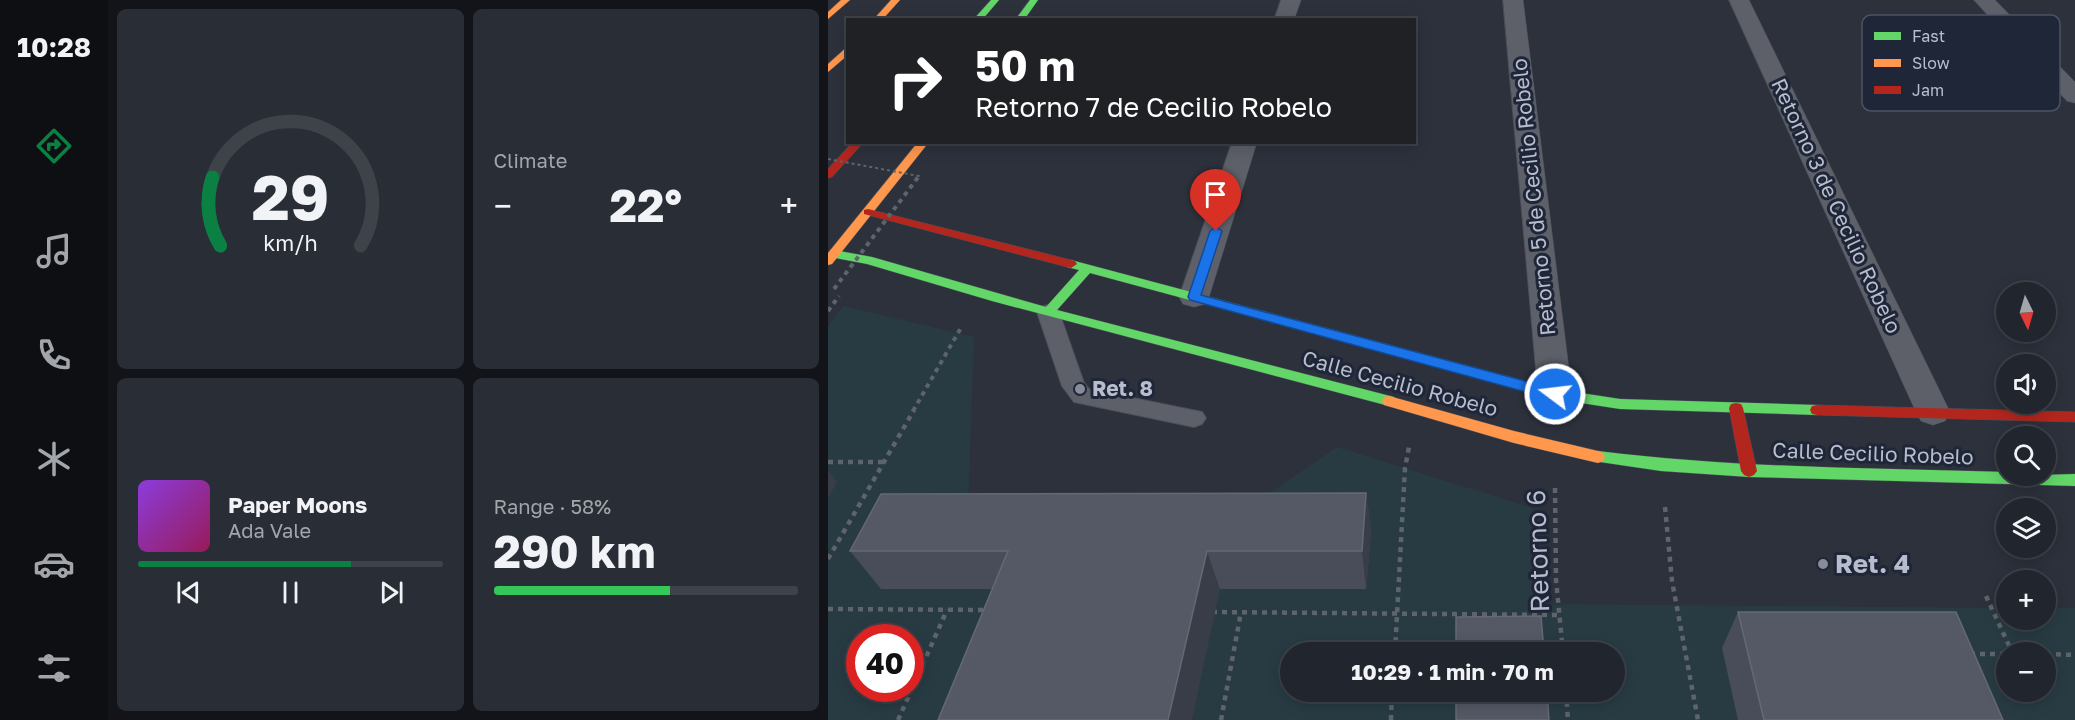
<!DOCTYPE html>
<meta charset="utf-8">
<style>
:root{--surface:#21252d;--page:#292d35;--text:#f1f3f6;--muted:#a2a5aa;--line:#3e4249;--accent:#0b8043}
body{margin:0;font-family:"Golos Text",sans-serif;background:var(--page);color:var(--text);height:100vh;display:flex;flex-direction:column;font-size:22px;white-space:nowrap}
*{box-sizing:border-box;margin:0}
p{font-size:20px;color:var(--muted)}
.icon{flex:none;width:33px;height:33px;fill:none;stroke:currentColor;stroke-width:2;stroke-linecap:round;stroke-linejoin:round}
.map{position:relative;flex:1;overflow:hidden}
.panel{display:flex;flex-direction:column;gap:9px;padding:9px;background:#121419;width:720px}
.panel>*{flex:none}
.hud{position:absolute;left:18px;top:18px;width:570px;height:126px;border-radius:0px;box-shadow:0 3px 15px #0003,0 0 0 2px var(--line);background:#202124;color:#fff;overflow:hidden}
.needle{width:39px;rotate:175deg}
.buttons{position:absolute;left:1168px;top:282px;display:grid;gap:12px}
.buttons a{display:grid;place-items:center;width:60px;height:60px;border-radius:50%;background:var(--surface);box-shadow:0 3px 15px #0003,0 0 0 2px var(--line);font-size:30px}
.speed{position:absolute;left:18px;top:624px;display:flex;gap:12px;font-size:30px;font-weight:700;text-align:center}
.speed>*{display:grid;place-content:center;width:78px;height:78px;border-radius:50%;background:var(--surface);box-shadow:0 3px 15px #0003,0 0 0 2px var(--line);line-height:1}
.speed .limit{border:9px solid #d22;background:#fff;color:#111}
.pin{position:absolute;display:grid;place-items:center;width:51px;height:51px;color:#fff;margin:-62px -26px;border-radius:50% 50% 50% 0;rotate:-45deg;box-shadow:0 0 6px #0007}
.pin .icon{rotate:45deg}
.me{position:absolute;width:66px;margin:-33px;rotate:285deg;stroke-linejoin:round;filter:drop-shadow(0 0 4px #0008)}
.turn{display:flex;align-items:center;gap:21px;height:126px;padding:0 30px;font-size:27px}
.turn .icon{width:78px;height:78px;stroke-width:2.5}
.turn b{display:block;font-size:42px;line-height:51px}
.big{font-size:45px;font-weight:700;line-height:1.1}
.panel .card{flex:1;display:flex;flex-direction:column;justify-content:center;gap:9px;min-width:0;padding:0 21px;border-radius:9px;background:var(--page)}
.panel .dial{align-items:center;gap:0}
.dial svg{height:156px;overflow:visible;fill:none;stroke:var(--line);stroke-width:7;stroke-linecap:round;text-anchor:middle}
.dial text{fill:var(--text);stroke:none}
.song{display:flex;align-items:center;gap:18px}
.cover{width:72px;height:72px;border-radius:9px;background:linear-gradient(135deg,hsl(270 70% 55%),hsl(330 70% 35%))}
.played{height:6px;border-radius:3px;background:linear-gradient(90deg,var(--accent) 70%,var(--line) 70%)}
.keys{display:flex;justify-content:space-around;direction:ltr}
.heat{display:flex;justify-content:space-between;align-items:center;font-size:33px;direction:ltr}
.charge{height:9px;border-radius:4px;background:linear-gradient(90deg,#34c759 58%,var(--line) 0)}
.panel .tiles{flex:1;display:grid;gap:9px;grid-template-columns:repeat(2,1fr)}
.trip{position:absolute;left:452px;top:642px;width:345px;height:60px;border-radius:30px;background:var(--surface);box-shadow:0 3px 15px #0003,0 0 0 2px var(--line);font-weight:700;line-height:60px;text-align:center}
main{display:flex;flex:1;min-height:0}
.tab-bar{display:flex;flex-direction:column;width:108px;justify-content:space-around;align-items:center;background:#0d0f12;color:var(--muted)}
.tab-bar .icon{width:42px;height:42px}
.tab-bar .active{color:var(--accent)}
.tab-bar b{font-size:27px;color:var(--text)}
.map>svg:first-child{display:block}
.green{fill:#283b43;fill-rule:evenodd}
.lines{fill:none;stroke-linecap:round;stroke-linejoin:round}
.lane-casing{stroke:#4a4e59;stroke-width:2}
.street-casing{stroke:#4a4e59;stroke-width:1}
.fast-casing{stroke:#4a4e59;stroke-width:1}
.slow-casing{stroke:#4a4e59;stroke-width:1}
.jam-casing{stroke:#4a4e59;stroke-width:1}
.path-far1{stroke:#5e646b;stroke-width:4;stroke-dasharray:4.5 4.5;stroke-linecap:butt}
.path{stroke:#5e646b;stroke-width:4.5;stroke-dasharray:5 5;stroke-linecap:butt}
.lane{fill:#5d6069;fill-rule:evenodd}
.street{fill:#5d6069;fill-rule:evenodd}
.fast{fill:#63d668;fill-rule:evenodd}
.slow{fill:#ff974d;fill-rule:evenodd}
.jam{fill:#b3261e;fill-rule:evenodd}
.path-bridge-far1{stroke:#5e646b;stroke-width:2;stroke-dasharray:3 3;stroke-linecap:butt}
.path-bridge{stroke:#5e646b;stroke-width:4;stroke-dasharray:4.5 4.5;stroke-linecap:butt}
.wall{fill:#494d59}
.shaded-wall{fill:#393d48}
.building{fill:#555965;stroke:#646975;stroke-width:1.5}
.route{fill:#1a73e8;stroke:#114b97;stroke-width:1.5}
.poi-dot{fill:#868c9a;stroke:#1e2638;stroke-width:2}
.labels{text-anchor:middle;stroke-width:6;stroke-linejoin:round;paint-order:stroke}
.street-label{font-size:21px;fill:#b7bdcc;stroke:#1e2638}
.poi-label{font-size:21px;font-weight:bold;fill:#b7bdcc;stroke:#1e2638;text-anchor:start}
.near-street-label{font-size:26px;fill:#b7bdcc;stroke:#1e2638}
.near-poi-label{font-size:26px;font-weight:bold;fill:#b7bdcc;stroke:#1e2638;text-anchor:start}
.key{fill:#1e2638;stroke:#4c5364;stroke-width:1.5}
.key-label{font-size:16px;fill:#b7bdcc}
</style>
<main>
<nav class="tab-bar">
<b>10:28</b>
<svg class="icon active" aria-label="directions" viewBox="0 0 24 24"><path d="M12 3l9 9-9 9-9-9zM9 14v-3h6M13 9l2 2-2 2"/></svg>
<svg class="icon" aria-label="music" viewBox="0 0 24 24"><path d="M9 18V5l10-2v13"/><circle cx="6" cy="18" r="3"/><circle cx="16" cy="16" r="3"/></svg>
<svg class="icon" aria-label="phone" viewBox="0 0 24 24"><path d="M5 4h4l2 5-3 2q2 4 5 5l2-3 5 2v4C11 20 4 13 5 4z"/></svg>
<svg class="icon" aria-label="climate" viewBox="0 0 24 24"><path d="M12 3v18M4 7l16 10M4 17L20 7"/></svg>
<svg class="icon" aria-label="car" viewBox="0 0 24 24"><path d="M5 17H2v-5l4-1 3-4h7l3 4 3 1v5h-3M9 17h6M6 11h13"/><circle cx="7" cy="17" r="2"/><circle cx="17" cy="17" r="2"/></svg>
<svg class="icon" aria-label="filters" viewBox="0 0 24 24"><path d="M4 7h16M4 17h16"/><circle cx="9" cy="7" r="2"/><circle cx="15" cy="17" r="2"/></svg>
</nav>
<section class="panel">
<div class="tiles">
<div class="card dial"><svg viewBox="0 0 100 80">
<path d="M14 69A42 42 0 1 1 86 69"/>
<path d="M14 69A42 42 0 0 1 10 34" stroke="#0b8043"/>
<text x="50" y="56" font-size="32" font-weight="700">29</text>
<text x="50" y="72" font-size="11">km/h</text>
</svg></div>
<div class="card"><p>Climate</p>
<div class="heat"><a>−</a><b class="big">22°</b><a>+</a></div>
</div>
<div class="card">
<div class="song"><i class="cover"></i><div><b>Paper Moons</b><p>Ada Vale</p></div></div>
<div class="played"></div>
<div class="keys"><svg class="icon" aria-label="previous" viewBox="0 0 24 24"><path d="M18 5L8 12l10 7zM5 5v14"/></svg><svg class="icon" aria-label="pause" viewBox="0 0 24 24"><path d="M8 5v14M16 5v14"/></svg><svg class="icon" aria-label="next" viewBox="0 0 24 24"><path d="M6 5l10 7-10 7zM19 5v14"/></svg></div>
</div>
<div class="card"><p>Range · 58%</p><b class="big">290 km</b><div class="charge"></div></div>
</div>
</section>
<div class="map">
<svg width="1247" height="720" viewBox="0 0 1247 720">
<rect width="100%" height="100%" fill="#2c313c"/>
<path class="green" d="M15,306L146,337L140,504L420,508L509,447L704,508L711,604L1179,608V620H1218V608H1247V720H0V326ZM32,638H82V688H32ZM462,652H786V692H462ZM1179,652H1218V692H1179Z"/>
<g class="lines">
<defs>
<polygon id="lane" points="220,305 228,307 231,312 256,383 261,389 374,412 378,418 374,424 366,427 246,402 234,386 209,312 212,307"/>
<g id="street">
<polygon points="453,0 473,0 466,20 446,20"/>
<polygon points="675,0 695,0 744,394 739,403 727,407 715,403 710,394"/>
<polygon points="901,0 921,0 1122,412 1117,421 1105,425 1093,421 1088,412"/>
<polygon points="1146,0 1167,0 1247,82 1247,103 1239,101"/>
<polygon points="404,142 429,142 381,297 377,304 366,307 355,304 351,297"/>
</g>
<g id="fast">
<polygon points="163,0 171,0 154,20 145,20"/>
<polygon points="202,0 210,0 196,20 187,20"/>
<polygon points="6,250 44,257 218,307 251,270 239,267 237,264 239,261 243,260 727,389 792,399 989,405 994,406 996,410 994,414 989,415 792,409 727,399 262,273 229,310 566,397 568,401 566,405 561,406 164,301 39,264 2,257 0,254"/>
<path d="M770,451C906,468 1042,468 1179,472V476L1247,474V486L921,477L833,471L765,461L763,457L765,453Z"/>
</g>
<g id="slow">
<polygon points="13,0 22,0 0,19 0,12"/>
<polygon points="63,0 72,0 54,20 45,20"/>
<polygon points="20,46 20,55 0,72 0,64"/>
<polygon points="90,142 101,142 4,264 0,265 0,253"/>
<polygon points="561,396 686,431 770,451 775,453 777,457 775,461 770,463 686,443 556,405 554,401 556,397"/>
</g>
<g id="jam">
<polygon points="25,142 36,142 4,177 0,178 0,169"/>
<polygon points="40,209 247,261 249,264 243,268 36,214 36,210"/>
<polygon points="908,403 913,404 915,408 929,471 926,475 921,477 916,475 913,471 901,408 903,404"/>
<polygon points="989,405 1247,412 1247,422 989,415 984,414 982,410 984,406"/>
</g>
</defs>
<use href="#lane" class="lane-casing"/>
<use href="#street" class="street-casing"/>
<use href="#fast" class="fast-casing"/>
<use href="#slow" class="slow-casing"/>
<use href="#jam" class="jam-casing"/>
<g class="path-far1">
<polyline points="0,311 11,296"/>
<polyline points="85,411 134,326"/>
</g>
<g class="path">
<polyline points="0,462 55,462"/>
<polyline points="727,488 728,580 735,652"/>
<polyline points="837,507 844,581 870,720"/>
<polyline points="0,559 86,410"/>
<polyline points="1158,596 1184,652"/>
<polyline points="0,609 160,610"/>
<polyline points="384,612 731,615"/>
<polyline points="567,652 577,468 581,447"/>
<polyline points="1142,654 1179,654"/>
<polyline points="1218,654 1247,655"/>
<polyline points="738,692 740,720"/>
<polyline points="70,720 119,610"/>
<polyline points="393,720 413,612"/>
<polyline points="563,720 564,692"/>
</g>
<use href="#lane" class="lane"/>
<use href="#street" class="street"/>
<use href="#fast" class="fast"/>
<use href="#slow" class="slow"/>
<use href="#jam" class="jam"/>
<polyline class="path-bridge-far1" points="0,159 91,176 90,178"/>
<polyline class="path-bridge" points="6,289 91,176"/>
</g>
<g class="wall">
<polygon points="538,493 543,532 538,589 53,589 22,551"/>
<polygon points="910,612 1175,720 910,720 894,648"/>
</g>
<g class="shaded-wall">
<polygon points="0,470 9,482 0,498"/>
<polygon points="538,493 543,532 538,589 534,551"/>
<polygon points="379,551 392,589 364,720 340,720"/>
</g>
<g class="building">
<polygon points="538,493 534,551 379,551 340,720 110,720 180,551 22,551 53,494"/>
<polygon points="910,612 1128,612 1175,720 936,720"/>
<polygon points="713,616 716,652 628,652 628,617"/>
<polygon points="628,692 719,692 721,720 628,720"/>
</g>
<polygon class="route" points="388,227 394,231 373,295 727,389 734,394 727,400 362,300 360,297 382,231"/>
<g class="poi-dot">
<circle cx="252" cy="389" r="6"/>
<circle cx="995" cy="564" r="6"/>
</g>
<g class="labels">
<g class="street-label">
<text transform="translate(706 197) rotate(-96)" y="7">Retorno 5 de Cecilio Robelo</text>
<text transform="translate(1008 206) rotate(65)" y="7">Retorno 3 de Cecilio Robelo</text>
<text transform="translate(572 384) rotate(15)" y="7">Calle Cecilio Robelo</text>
<text transform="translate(1045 454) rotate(2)" y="7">Calle Cecilio Robelo</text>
</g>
<g class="poi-label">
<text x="264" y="396">Ret. 8</text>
</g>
<g class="near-street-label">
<text transform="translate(710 551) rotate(-92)" y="9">Retorno 6</text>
</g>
<g class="near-poi-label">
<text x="1007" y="573">Ret. 4</text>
</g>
</g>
<rect x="1034" y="15" width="198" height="96" rx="9" class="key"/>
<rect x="1046" y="32" width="27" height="8" fill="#63d668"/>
<rect x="1046" y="59" width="27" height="8" fill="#ff974d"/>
<rect x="1046" y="86" width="27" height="8" fill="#b3261e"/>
<g class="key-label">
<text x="1084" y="42">Fast</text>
<text x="1084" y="69">Slow</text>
<text x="1084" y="96">Jam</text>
</g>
</svg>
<div class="buttons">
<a><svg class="needle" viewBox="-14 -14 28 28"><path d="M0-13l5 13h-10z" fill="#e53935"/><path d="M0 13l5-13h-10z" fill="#a2a5aa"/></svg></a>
<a><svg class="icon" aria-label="sound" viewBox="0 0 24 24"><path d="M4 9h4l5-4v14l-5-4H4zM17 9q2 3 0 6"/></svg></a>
<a><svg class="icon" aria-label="search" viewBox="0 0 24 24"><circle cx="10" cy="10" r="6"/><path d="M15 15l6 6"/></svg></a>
<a><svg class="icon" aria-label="layers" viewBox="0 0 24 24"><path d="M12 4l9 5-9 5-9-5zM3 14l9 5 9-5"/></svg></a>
<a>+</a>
<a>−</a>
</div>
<div class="speed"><div class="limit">40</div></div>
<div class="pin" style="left:388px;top:231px;background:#d93025"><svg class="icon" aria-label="arrive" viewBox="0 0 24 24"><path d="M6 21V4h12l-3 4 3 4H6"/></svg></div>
<svg class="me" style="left:727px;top:394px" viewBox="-20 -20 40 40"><circle r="17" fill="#1a73e8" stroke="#fff" stroke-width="3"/><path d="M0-11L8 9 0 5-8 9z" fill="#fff"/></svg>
<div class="trip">10:29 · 1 min · 70 m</div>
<div class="hud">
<div class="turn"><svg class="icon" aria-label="right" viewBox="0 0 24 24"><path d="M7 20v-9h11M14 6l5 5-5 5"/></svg><div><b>50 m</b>Retorno 7 de Cecilio Robelo</div></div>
</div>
</div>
</main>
